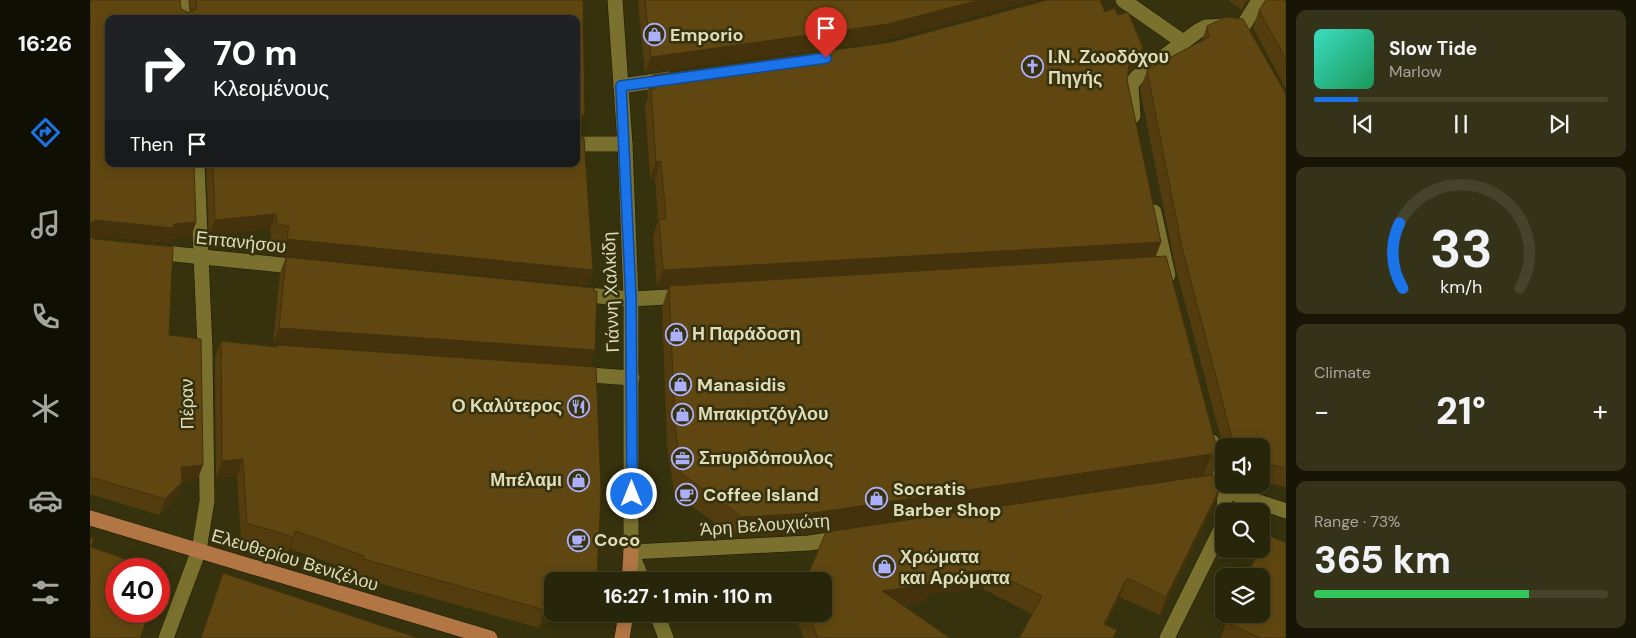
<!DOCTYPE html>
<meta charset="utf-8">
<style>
:root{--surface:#28260a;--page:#343218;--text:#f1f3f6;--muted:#a5a59c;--line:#44432b;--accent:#1a73e8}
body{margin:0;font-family:"DM Sans",sans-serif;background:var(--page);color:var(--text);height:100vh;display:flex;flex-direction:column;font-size:19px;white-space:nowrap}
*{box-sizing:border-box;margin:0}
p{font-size:16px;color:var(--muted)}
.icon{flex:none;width:28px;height:28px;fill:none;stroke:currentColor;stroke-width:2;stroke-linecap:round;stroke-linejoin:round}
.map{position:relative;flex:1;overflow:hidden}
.drawer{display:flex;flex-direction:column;gap:10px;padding:10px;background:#161506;width:350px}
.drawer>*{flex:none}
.banner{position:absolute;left:15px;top:15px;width:475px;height:152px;border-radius:10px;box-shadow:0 2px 12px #0003,0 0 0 1px var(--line);background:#202124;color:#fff;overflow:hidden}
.buttons{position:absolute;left:1125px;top:438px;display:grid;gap:10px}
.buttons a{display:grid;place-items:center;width:55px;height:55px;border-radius:10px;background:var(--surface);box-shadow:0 2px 12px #0003,0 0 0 1px var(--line);font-size:25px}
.speed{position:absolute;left:15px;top:558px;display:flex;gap:10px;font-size:25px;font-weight:700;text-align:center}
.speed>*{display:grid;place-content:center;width:65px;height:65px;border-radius:50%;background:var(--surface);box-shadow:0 2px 12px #0003,0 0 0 1px var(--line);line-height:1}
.speed .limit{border:8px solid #d22;background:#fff;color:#111}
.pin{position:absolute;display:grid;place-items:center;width:42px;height:42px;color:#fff;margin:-51px -21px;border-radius:50% 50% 50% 0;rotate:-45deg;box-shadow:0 0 5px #0007}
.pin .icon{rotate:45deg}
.me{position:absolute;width:55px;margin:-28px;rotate:0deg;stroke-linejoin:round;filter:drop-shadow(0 0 4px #0008)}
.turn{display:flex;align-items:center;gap:18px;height:105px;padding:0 25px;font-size:22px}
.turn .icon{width:65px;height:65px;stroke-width:2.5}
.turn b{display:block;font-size:35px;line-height:42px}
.then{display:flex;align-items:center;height:48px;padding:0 25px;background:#0003;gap:10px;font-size:19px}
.big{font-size:38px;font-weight:800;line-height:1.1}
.drawer .widget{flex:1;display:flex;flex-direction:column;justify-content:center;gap:8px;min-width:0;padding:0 18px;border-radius:10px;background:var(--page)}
.drawer .dial{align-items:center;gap:0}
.dial svg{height:130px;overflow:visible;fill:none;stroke:var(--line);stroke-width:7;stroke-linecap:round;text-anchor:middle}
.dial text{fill:var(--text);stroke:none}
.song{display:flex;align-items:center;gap:15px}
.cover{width:60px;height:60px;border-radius:8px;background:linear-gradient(135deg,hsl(170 70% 55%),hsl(150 70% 35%))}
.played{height:5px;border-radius:2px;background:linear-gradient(90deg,var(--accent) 15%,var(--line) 15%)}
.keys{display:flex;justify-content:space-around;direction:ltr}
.heat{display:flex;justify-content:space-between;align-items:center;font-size:28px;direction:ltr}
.charge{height:8px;border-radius:4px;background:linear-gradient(90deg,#34c759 73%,var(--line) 0)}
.trip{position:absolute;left:454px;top:572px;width:288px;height:50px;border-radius:10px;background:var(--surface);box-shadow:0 2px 12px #0003,0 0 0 1px var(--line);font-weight:800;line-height:50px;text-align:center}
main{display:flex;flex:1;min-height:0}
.dock{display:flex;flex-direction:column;width:90px;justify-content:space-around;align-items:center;background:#100f04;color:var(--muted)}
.dock .icon{width:35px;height:35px}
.dock .active{color:var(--accent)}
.dock b{font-size:22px;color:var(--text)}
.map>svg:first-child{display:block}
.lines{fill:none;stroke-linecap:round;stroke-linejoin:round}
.minor-casing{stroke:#1c1905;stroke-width:16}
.major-casing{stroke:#1c1905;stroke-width:16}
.minor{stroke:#79712d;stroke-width:15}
.major{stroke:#b27644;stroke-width:15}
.wall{fill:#533d0f}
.shaded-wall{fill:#43320c}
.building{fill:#604711;stroke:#43320c}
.route-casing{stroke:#114b97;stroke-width:12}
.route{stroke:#1a73e8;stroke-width:9}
.labels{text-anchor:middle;stroke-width:5;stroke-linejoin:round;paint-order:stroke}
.poi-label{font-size:18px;font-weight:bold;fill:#dfdcba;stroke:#36320d;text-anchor:start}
.street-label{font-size:18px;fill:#dfdcba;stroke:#36320d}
</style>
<main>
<nav class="dock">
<b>16:26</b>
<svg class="icon active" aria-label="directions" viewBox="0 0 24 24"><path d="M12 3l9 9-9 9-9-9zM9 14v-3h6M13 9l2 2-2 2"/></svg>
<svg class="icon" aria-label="music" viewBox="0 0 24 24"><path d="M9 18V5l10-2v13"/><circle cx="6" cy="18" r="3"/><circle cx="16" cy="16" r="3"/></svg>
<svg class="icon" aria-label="phone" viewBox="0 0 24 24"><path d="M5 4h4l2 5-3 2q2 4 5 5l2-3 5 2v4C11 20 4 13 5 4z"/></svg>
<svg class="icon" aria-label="climate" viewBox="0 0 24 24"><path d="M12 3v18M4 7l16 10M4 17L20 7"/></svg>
<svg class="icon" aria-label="car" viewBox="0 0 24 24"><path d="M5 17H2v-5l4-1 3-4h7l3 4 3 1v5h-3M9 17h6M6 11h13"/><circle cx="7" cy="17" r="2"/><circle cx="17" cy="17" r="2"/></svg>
<svg class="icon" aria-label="filters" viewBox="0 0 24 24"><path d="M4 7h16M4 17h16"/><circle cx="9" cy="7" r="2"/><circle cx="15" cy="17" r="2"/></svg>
</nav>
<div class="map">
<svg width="1196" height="638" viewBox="0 0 1196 638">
<rect width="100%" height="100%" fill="#36320d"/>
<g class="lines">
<defs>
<g id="minor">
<polyline points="91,0 93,19"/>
<polyline points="525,0 535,144 541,299 541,552 553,581"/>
<polyline points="1033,0 1093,42"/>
<polyline points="1152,28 1169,0"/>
<polyline points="531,86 579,79"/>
<polyline points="1043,116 1041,85 1047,77 1108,31 1116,27 1136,26"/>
<polyline points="486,144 535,144"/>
<polyline points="1064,212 1078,275"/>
<polyline points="64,252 212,267"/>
<polyline points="487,294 541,299 596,296"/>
<polyline points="486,374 542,378"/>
<polyline points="1122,442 1135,492 1134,511"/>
<polyline points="1111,484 1115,484 1196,511"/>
<polyline points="541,552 719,543 752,538"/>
<polyline points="567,614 576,638"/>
<polyline points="76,638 109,550 117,501 115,348 107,164"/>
<polyline points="1077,638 1133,525 1134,520"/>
</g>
<g id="major">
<polyline points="0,518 400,638"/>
<polyline points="539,581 541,552"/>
<polyline points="532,638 536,614"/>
</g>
</defs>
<use href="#minor" class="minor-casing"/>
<use href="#major" class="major-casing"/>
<use href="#minor" class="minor"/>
<use href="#major" class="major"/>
</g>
<g class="wall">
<polygon points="0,0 91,9 99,13 100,12 99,0 493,0 490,130 19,19 106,222 101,237 79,239 78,243 0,236"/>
<polygon points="549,0 945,0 792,41 555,73 548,4"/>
<polygon points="1138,0 1159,0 1152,10"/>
<polygon points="1196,0 1196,89 1163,28 1169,10"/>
<polygon points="1015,12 1028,15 1053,48 1047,65 1038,75 1037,80 1071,242 1065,257 1129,456 1122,475 1132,484 1125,503 1070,615 1030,597 1016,624 942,614 893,589 838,594 834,602 813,606 860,638 714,638 704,614 732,614 1117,475 1114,475 716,534 644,537 584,493 577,445 572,307 579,286 567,287 563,236 568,221 565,178 560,178 555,106 558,98 557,92 563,75"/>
<polygon points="1117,26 1196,94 1196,487 1171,482 1171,446 1134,446 1134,450 1085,265 1050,89 1057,71 1062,67 1112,41"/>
<polygon points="116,164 486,164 503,270 497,285 192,255 193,242 181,240 180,229 119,235"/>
<polygon points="0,237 79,335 113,465 107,480 92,482 86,498 69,515 0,494"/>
<polygon points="196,257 505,350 500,366 183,343 190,273"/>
<polygon points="131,341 187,347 188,345 462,614 469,614 449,628 267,577 268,573 200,549 197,555 151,540 147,476 126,478 125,358"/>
<polygon points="1136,622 1196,638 1131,638"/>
</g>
<g class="shaded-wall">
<polygon points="889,0 945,0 792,41 555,73 561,57"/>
<polygon points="1156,0 1159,0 1152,10"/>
<polygon points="1053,48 1047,65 1033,80 1039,63"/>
<polygon points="492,115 495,115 490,130 488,130 486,135 486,122"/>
<polygon points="571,161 565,178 560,178 566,162"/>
<polygon points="186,214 180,229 119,235 125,220"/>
<polygon points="6,220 84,224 106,222 101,237 79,239 78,243 0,236 0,223"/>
<polygon points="197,239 503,270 497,285 192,255"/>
<polygon points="1071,242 1065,258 567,287 573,270"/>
<polygon points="189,328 505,350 500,366 183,343"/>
<polygon points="1121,454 1114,475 716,534 644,537 652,517"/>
<polygon points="153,459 147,476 126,478 132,461"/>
<polygon points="113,465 107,480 85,482 91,467"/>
<polygon points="92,482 86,498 69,515 75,499"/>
<polygon points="1132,484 1125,503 1070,615 1076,597"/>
<polygon points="206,531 200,549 197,555 203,537"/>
<polygon points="900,570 893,589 838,594 834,602 785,610 792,591 840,575"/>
<polygon points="507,575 505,581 498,581"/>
<polygon points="1037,578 1030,597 1010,638 1014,624"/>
<polygon points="462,605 462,614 469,614 449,628 455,610"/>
</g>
<g class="building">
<polygon points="0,0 90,0 91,9 99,13 107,8 106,0 493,0 495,115 492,115 492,119 486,122 486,19 19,19 19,164 104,164 106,222 84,224 83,228 6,220 0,223"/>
<polygon points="555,0 889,0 798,24 561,57"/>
<polygon points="957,0 1010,0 1015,12 1024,8 1028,15 1038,12 1053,48 1039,63 1037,80 1071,242 573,270 569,220 576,219 571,161 566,162 561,89 565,89 563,75 802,42"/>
<polygon points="1176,0 1196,0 1196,59 1169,10"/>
<polygon points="1136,17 1153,19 1196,94 1196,468 1171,463 1171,446 1144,446 1092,247 1057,71 1061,65 1062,67 1119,37 1117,26"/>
<polygon points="486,136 494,138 503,270 197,239 199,226 187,224 186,214 125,220 123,164 486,164"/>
<polygon points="0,237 5,239 83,247 79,335 111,339 113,465 91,467 92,482 75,499 0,477"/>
<polygon points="1076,256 1129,456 1121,454 723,513 652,517 591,473 585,424 579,286"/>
<polygon points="196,257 504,288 504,291 507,291 505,350 189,328"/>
<polygon points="131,341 187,347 188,345 506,367 511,491 507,575 498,581 462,581 462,605 455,610 273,559 274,556 206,531 203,537 157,523 153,459 132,461"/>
<polygon points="1121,475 1132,479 1132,484 1076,597 1037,578 1014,624 1027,630 1023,638 929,638 952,596 900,570 840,575 841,584 792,591 860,638 728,638 718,614 732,614 732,581 715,581 736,532"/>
<polygon points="1176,534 1196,543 1196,638 1170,638 1136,622 1140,614 1171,614 1171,576 1157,576 1169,549 1171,549 1171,544"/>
<polygon points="0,538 4,539 1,547 64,569 26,569 26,611 60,611 50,638 0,638"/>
<polygon points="69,570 74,572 69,587"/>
<polygon points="133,573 328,638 111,638"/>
</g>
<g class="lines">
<defs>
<polyline id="route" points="542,494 541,299 531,86 736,58"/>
</defs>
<use href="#route" class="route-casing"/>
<use href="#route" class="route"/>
</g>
<defs>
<symbol id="shop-ring" viewBox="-11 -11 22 22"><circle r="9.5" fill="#36320d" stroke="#acaffb" stroke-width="1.5"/><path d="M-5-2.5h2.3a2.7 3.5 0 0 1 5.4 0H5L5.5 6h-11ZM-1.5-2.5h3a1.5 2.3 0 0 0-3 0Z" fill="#acaffb"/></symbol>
<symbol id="church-ring" viewBox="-11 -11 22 22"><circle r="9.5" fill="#36320d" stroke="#acaffb" stroke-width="1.5"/><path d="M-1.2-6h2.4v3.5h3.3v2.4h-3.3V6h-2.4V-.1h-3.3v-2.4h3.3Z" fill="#acaffb"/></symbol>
<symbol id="restaurant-ring" viewBox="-11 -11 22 22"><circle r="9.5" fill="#36320d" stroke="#acaffb" stroke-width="1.5"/><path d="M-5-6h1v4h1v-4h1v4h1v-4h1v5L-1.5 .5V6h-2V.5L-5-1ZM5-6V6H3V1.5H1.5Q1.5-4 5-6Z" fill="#acaffb"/></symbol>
<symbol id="office-ring" viewBox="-11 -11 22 22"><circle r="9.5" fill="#36320d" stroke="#acaffb" stroke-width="1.5"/><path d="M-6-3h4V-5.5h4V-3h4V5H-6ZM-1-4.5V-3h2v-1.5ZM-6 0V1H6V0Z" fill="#acaffb"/></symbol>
<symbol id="cafe-ring" viewBox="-11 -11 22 22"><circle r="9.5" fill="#36320d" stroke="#acaffb" stroke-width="1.5"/><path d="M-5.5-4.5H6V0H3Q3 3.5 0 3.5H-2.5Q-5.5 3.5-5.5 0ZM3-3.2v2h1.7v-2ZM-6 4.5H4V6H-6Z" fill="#acaffb"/></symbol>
</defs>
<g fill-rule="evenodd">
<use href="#shop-ring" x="552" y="22" width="25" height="25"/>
<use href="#church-ring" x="930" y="54" width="25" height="25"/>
<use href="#shop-ring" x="574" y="322" width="25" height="25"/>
<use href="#shop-ring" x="578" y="372" width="25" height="25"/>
<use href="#restaurant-ring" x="476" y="394" width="25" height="25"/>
<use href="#shop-ring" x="580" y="402" width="25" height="25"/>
<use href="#office-ring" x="580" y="446" width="25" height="25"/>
<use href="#shop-ring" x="476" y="468" width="25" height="25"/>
<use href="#cafe-ring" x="584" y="482" width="25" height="25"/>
<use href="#shop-ring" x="774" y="486" width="25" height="25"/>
<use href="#cafe-ring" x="476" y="528" width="25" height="25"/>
<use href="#shop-ring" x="782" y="554" width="25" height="25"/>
</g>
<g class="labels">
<g class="poi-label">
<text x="580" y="41">Emporio</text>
<text x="958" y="63">Ι.Ν. Ζωοδόχου<tspan x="958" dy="21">Πηγής</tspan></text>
<text x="602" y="340">Η Παράδοση</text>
<text x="607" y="391">Manasidis</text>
<text x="472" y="412" text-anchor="end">Ο Καλύτερος</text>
<text x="608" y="420">Μπακιρτζόγλου</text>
<text x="609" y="464">Σπυριδόπουλος</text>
<text x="472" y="486" text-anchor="end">Μπέλαμι</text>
<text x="803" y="495">Socratis<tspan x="803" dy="21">Barber Shop</tspan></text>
<text x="613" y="501">Coffee Island</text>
<text x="504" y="546">Coco</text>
<text x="810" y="563">Χρώματα<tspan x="810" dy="21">και Αρώματα</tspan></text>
</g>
<g class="street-label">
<text transform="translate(151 242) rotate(6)" y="6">Επτανήσου</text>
<text transform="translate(521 292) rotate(-92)" y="6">Γιάννη Χαλκίδη</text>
<text transform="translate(97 404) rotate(-91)" y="6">Πέραν</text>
<text transform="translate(675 525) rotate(-4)" y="6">Άρη Βελουχιώτη</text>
<text transform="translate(205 560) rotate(17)" y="6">Ελευθερίου Βενιζέλου</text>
</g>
</g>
</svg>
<div class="buttons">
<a><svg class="icon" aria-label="sound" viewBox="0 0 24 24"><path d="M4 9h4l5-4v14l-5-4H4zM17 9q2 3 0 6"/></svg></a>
<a><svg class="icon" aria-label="search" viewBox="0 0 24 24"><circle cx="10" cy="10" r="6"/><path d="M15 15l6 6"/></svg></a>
<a><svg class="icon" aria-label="layers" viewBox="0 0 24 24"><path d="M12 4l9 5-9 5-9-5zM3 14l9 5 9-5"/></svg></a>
</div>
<div class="speed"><div class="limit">40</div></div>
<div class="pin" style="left:736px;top:58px;background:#d93025"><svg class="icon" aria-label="arrive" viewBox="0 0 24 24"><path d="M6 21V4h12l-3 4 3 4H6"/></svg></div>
<svg class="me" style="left:542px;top:494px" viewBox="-20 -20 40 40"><circle r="17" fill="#1a73e8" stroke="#fff" stroke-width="3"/><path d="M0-11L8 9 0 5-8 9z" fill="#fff"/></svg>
<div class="trip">16:27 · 1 min · 110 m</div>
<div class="banner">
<div class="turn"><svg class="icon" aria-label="right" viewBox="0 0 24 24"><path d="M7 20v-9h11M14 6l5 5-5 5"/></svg><div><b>70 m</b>Κλεομένους</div></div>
<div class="then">Then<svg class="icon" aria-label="arrive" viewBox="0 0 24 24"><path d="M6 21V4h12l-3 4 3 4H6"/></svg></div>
</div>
</div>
<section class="drawer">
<div class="widget">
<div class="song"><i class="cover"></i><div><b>Slow Tide</b><p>Marlow</p></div></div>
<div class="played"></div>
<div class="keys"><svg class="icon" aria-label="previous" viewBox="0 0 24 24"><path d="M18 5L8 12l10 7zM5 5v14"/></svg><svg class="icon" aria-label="pause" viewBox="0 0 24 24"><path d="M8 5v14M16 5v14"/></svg><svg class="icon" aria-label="next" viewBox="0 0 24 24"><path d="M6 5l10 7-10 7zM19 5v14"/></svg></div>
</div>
<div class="widget dial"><svg viewBox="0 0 100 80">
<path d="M14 69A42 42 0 1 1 86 69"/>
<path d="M14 69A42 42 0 0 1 12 29" stroke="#1a73e8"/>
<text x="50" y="56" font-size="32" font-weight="700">33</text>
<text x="50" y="72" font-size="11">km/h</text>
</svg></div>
<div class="widget"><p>Climate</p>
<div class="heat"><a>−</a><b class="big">21°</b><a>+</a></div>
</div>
<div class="widget"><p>Range · 73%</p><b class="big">365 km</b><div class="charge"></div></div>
</section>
</main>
